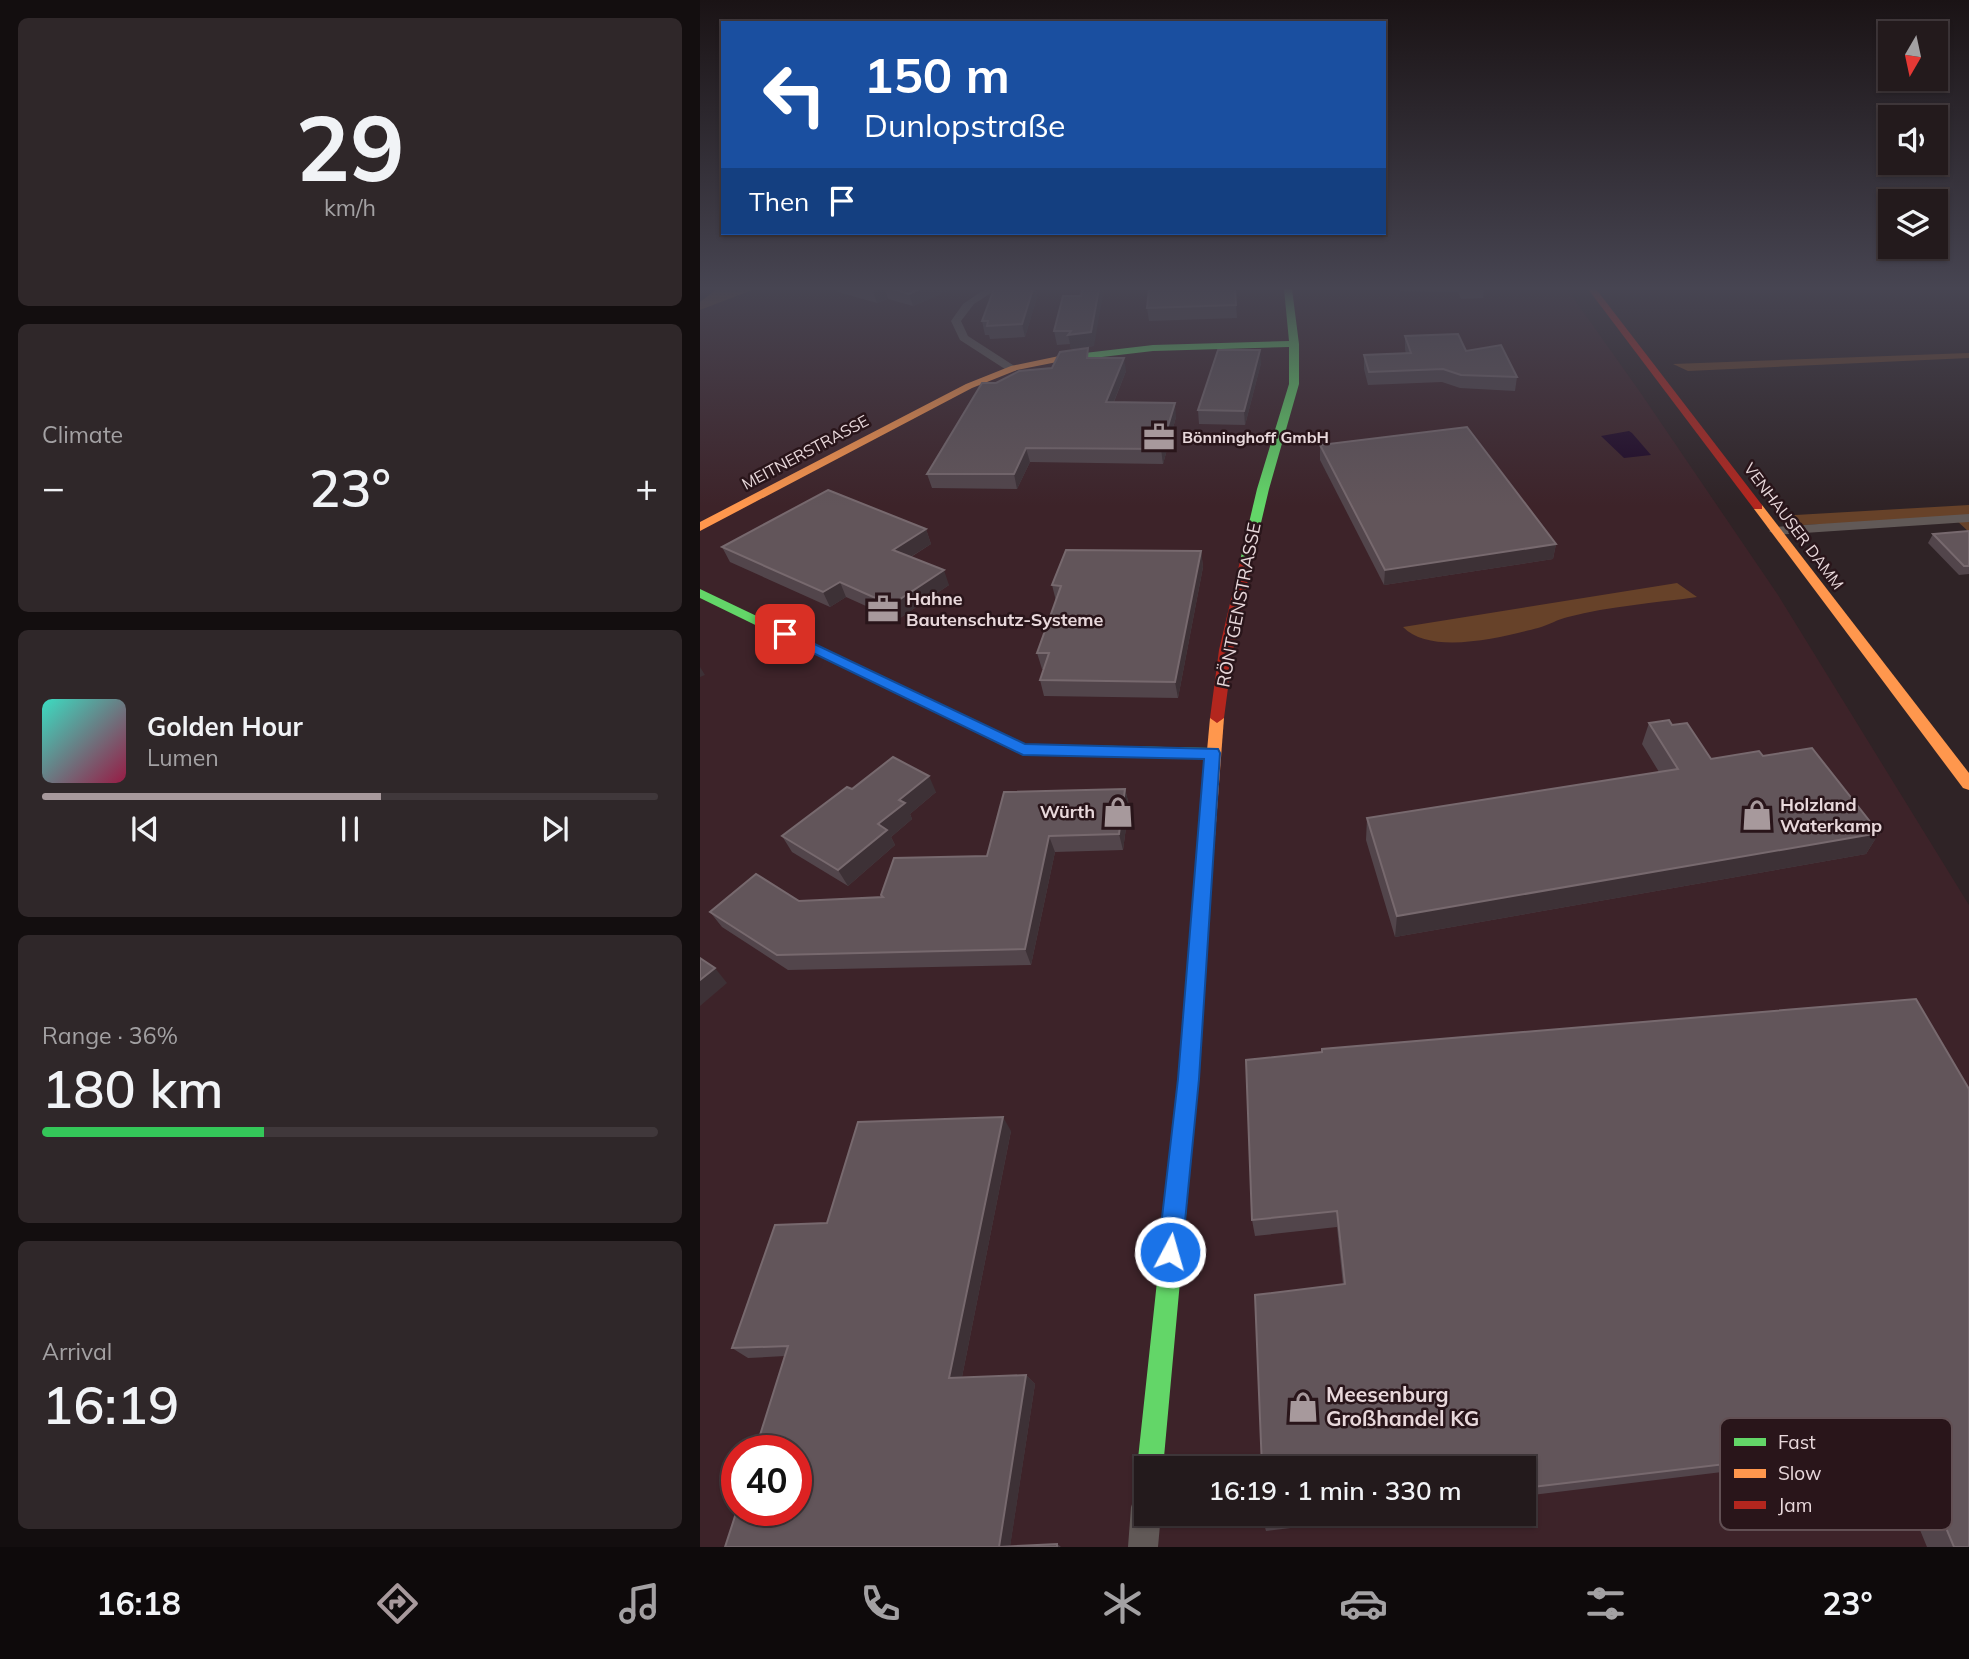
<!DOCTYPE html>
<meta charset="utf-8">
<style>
:root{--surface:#231a1c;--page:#2f2729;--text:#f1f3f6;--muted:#a3a1a3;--line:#40383b;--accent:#a7999c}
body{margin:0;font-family:Mulish,sans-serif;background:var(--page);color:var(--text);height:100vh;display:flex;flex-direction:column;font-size:26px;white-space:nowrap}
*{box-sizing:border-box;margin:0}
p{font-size:23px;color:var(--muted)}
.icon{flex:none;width:38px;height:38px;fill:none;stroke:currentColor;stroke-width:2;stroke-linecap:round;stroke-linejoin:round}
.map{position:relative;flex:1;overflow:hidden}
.details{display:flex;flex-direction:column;gap:18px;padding:18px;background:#130e0f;width:700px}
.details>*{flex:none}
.top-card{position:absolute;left:21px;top:21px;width:665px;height:214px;border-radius:0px;box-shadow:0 2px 5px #0004,0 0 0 2px var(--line);background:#1a4fa0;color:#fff;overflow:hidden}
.needle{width:46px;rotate:189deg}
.fabs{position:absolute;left:1178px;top:21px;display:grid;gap:14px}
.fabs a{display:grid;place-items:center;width:70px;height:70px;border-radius:0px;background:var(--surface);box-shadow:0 2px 5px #0004,0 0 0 2px var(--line);font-size:35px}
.speed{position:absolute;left:21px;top:1435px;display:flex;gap:14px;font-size:35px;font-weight:700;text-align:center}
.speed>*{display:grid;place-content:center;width:91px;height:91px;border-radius:50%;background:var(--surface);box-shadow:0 2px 5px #0004,0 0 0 2px var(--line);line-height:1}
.speed .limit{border:10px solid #d22;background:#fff;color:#111}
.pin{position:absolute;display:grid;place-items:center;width:60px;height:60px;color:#fff;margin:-30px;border-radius:14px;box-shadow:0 4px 10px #0006}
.me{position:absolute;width:77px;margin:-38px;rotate:6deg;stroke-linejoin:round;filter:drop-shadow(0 0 5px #0008)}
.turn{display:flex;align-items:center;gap:24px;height:147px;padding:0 28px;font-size:32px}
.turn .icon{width:91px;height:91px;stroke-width:2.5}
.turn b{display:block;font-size:49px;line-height:60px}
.then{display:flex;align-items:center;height:66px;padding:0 28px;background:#0003;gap:14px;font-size:26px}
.big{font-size:52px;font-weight:600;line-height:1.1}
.details .tile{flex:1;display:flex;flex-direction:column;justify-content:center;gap:10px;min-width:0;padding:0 24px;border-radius:10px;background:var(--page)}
.details .dial{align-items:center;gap:0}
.dial b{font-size:91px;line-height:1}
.song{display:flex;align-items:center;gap:21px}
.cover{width:84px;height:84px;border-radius:10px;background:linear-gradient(135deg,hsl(170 70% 55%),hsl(340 70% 35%))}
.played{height:7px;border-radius:4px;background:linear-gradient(90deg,var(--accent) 55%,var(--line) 55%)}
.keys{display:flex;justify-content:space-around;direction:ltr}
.heat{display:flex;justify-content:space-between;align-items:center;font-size:38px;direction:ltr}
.charge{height:10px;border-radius:5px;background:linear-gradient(90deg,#34c759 36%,var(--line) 0)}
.trip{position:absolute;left:434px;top:1456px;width:402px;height:70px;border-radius:0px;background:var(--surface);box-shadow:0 2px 5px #0004,0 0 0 2px var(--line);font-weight:600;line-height:70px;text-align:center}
.tabs{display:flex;height:112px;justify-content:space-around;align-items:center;background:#0e0a0b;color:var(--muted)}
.tabs .icon{width:49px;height:49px}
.tabs .selected{color:var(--accent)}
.tabs b{font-size:32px;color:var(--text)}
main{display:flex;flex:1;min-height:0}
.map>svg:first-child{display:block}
.built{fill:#3d2329;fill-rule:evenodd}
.forest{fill:#674229}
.water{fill:#1e0726}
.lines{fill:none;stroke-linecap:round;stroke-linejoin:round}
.street{fill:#615957;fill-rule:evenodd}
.fast{fill:#63d668;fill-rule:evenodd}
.slow{fill:#ff974d;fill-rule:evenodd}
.jam{fill:#b3261e;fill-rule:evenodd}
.wall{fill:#52454b}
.shaded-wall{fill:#3d3136}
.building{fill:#62555a;stroke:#77696e;stroke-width:2}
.route{fill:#1a73e8;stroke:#114b97;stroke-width:2}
.labels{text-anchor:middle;stroke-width:5;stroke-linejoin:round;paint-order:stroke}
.far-poi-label{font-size:16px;font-weight:bold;fill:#e8d8db;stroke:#29151a;text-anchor:start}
.far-street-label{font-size:16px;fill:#e8d8db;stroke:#29151a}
.poi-label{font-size:18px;font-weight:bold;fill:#e8d8db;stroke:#29151a;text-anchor:start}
.street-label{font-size:18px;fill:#e8d8db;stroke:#29151a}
.near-poi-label{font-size:21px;font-weight:bold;fill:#e8d8db;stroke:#29151a;text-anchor:start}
.key{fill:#29151a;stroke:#625054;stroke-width:2}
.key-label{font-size:19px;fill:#e8d8db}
</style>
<main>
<section class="details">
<div class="tile dial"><b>29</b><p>km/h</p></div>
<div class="tile"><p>Climate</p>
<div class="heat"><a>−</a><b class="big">23°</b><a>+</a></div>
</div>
<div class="tile">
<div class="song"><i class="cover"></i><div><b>Golden Hour</b><p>Lumen</p></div></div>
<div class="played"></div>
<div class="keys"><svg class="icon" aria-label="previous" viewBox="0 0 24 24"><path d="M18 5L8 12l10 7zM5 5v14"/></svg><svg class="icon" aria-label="pause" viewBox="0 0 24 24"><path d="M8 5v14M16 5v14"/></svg><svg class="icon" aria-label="next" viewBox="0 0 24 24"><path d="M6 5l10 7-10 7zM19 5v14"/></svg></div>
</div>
<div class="tile"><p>Range · 36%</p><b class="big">180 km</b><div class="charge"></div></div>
<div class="tile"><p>Arrival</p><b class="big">16:19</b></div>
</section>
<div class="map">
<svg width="1269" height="1547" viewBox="0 0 1269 1547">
<rect width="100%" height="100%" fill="#2f2326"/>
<path class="built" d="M55,289H867L940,392L1078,595L1269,905V1547H0V310ZM37,1451H96V1510H37ZM446,1468H824V1514H446Z"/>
<g class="forest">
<polygon points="17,289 55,289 0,310 0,302"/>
<polygon points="1269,353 1269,358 988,371 973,364"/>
<polygon points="1269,505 1269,532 1255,519 1104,525 1081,522 1078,516"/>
<path d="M977,583L997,597C955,603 910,606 868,617C858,619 849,625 838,628C803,637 731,656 703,627Z"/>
</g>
<polygon class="water" points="929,431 932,433 951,455 924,458 901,436"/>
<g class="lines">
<g class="street">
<polygon points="285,289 297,289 274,304 261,321 268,336 316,367 316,371 308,371 260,340 251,321 263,304"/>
<polygon points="1269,514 1269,522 1076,535 1069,531 1076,527"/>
<polygon points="446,1492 446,1514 461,1514 458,1547 428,1547 431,1507 435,1496"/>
</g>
<g class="fast">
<polygon points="584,289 592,289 599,344 599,384 569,489 552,561 546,565 540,561 557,489 589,384 589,347 453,351 359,362 354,359 359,356 453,345 589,341"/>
<polygon points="0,589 325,744 512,748 520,753 512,758 318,753 0,598"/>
<polygon points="496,960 503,962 505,968 497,1095 463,1468 446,1468 446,1480 441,1477 437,1468 477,1095 487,968 489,962"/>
</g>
<g class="slow">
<polygon points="359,356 364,359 362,361 317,370 272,388 0,531 0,522 266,384 311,366"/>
<polygon points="1058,504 1062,505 1269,773 1269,790 1263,788 1054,509 1054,505"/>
<polygon points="517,713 524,718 505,968 503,974 496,976 489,974 487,968 510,718"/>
</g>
<g class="jam">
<polygon points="888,289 896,289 1062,505 1062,509 1054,509"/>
<polygon points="546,557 552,561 533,650 524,718 517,723 510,718 519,650 540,561"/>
</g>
</g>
<g class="wall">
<polygon points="137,289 252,289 213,306 188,299 177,303 138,292"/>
<polygon points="294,289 336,289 337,297 325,337 290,339 289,335 285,335 282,321"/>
<polygon points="535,289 537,318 449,321 447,308"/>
<polygon points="699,289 784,289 783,298 761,299 758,292 700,291"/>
<polygon points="363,296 394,346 371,349 370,344 357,345 354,331"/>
<polygon points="705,336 766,351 817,377 815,391 760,388 742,382 668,385 664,369 664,355 706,354 705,349"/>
<polygon points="390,358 426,371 414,402 476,417 463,464 330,462 317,489 232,488 227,474 296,383"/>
<polygon points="561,363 545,425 499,424 498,410"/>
<polygon points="620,445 856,544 853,559 684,585 620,460"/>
<polygon points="226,529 231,544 211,557 249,585 197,620 146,597 130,607 30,562 22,547"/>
<polygon points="1269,531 1269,574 1259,575 1228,543 1233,534"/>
<polygon points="501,551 503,567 478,698 344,696 340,680 344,669 342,669 337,653 356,601 352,585"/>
<polygon points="949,723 972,725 1011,759 1063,756 1179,833 1166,854 695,937 666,840 667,818 959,772 942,744"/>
<polygon points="152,789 236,792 210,814 212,819 191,837 195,845 148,886 92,852 82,836"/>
<polygon points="425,789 429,805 423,850 355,852 331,965 88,970 22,927 10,912 182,897 181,895 287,856"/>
<polygon points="1216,999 1269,1547 1227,1547 1188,1452 824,1496 824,1468 643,1285 637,1227 555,1236 552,1220"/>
<polygon points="311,1131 262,1377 326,1375 335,1384 310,1546 357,1544 361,1547 25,1547 85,1356 48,1358 32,1348 127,1223"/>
<polygon points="632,1514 632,1523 566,1531 564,1524"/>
</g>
<g class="shaded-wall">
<polygon points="178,289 185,289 188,299 177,303 173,291"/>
<polygon points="220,289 252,289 213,306 209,294"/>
<polygon points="333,289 336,289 337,297 325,337 322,324"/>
<polygon points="399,289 404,289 394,346 371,349 368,335"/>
<polygon points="560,350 561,363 545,425 544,411"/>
<polygon points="424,358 426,371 408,416 406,402"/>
<polygon points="475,403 476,417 463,464 461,449"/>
<polygon points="326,448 330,462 317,489 314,474"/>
<polygon points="226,529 231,544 199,564 193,550"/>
<polygon points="856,544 853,559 684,585 685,570"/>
<polygon points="501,551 503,567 478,698 475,682"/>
<polygon points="244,570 249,585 197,620 191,605"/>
<polygon points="140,582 146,597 130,607 123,592"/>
<polygon points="0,667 5,675 0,677"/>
<polygon points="229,776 236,792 210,814 212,819 191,837 195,845 148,886 138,870 199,800"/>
<polygon points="425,789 429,805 423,850 419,834"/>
<polygon points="1179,833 1166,854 695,937 697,916"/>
<polygon points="349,836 355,852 331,965 325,949"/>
<polygon points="15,968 27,983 0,1006 0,980"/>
<polygon points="303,1117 311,1131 260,1387 249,1378"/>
<polygon points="326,1375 335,1384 310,1547 299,1547"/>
</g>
<g class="building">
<polygon points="193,289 220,289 209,294"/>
<polygon points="294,289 333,289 322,324 287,326 288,321 282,321"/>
<polygon points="382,289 399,289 391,332 368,335 371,331 354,331 363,296 381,296"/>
<polygon points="449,289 535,289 536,305 447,308"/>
<polygon points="758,334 766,351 801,345 817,377 761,375 743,369 669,372 664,355 711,353 705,336"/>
<polygon points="388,348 387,358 424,358 406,402 475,403 461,449 326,448 314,474 227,474 282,383 296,383 319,371 352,368 360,352"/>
<polygon points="518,350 560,350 544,411 498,410"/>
<polygon points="767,427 856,544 685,570 620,445"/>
<polygon points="128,490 226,529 193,550 244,570 191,605 140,582 123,592 22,547"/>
<polygon points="1269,531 1269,566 1264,566 1233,534"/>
<polygon points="366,550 501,551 475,682 340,680 349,653 337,653 361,586 352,585"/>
<polygon points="969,720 972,725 987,723 1011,759 1059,751 1063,756 1112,748 1179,833 697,916 667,818 978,769 949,723"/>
<polygon points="193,757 229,776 199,800 205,803 178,824 187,830 138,870 82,836 147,787 152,789"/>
<polygon points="425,789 419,834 349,836 325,949 77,955 10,912 56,874 99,901 183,897 181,895 194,858 287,856 304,792"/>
<polygon points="0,958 15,968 0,980"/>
<polygon points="1216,999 1269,1089 1269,1547 1254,1547 1210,1442 824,1488 824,1468 562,1468 555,1295 645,1284 637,1211 552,1220 546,1060 622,1052 622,1049"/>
<polygon points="303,1117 249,1378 326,1375 299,1547 357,1544 357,1547 25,1547 37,1510 96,1510 96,1451 55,1451 88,1346 32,1348 75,1225 127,1223 158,1122"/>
<polygon points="563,1514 632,1514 632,1515 564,1524"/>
</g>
<linearGradient id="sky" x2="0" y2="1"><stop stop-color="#1a1315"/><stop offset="0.57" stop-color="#474552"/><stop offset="1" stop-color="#474552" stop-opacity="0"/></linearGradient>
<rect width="1269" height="506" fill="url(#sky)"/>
<polygon class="route" points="85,630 325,744 518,749 520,753 499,1079 482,1252 478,1261 470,1264 462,1261 458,1252 478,1079 504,759 323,755 80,637 78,634"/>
<defs>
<symbol id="office-bare" viewBox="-9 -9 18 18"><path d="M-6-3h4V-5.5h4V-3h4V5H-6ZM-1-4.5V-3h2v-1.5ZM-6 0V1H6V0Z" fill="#a7999c" stroke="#29151a" stroke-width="2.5" paint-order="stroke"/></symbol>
<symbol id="shop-bare" viewBox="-9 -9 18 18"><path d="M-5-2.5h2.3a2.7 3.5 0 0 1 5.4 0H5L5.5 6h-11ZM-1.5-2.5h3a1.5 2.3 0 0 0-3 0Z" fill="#a7999c" stroke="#29151a" stroke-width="2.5" paint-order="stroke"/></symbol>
</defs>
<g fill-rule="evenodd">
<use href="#office-bare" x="437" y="415" width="44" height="44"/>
<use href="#office-bare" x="161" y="587" width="44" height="44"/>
<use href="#shop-bare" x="396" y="790" width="44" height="44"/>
<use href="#shop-bare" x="1035" y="793" width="44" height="44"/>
<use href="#shop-bare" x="581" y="1385" width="44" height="44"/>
</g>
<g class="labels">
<g class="far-poi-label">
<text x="482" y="443">Bönninghoff GmbH</text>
</g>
<g class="far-street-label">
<text transform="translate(105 452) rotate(-28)" y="6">MEITNERSTRASSE</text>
<text transform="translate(1094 526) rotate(53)" y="6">VENHAUSER DAMM</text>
</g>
<g class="poi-label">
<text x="206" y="605">Hahne<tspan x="206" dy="21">Bautenschutz-Systeme</tspan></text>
<text x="1080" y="811">Holzland<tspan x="1080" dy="21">Waterkamp</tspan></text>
<text x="395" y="818" text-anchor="end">Würth</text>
</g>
<g class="street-label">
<text transform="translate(539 605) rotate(-79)" y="6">RÖNTGENSTRASSE</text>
</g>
<g class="near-poi-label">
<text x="626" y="1402">Meesenburg<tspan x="626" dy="24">Großhandel KG</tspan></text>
</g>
</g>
<rect x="1020" y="1418" width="232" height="112" rx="10" class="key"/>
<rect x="1034" y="1438" width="32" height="8" fill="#63d668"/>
<rect x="1034" y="1469" width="32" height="9" fill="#ff974d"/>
<rect x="1034" y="1501" width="32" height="8" fill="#b3261e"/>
<g class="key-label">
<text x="1078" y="1449">Fast</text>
<text x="1078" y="1480">Slow</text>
<text x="1078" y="1512">Jam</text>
</g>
</svg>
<div class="fabs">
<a><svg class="needle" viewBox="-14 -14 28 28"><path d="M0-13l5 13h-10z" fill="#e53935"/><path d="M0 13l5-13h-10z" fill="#a3a1a3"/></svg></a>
<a><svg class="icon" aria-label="sound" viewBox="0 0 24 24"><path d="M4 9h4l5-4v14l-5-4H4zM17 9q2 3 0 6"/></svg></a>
<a><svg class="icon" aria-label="layers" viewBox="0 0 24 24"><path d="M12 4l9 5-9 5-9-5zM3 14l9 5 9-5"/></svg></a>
</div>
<div class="speed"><div class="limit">40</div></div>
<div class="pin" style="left:85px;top:634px;background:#d93025"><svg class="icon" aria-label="arrive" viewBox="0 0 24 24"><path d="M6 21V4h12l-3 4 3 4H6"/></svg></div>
<svg class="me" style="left:470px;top:1252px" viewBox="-20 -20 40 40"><circle r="17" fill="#1a73e8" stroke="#fff" stroke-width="3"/><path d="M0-11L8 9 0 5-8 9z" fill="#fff"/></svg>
<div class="trip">16:19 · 1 min · 330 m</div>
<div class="top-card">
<div class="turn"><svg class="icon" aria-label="left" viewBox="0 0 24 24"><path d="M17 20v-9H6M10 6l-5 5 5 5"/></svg><div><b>150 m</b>Dunlopstraße</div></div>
<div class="then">Then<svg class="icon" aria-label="arrive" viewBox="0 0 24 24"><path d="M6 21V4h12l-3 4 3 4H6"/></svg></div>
</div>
</div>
</main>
<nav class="tabs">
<b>16:18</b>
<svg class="icon selected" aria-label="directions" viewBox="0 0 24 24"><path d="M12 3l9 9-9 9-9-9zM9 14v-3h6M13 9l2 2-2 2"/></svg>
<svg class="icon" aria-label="music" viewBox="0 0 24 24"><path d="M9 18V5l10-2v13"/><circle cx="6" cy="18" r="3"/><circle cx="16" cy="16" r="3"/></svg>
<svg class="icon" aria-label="phone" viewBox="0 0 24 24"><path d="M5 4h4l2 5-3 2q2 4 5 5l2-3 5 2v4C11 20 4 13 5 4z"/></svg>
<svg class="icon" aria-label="climate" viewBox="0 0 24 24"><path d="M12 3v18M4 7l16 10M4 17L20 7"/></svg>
<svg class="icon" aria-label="car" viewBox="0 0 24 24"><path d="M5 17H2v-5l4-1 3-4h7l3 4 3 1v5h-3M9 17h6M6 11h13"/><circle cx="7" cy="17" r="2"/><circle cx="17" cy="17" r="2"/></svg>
<svg class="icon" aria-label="filters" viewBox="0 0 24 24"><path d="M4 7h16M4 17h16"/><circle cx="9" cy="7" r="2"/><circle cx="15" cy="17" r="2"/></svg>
<b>23°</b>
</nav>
